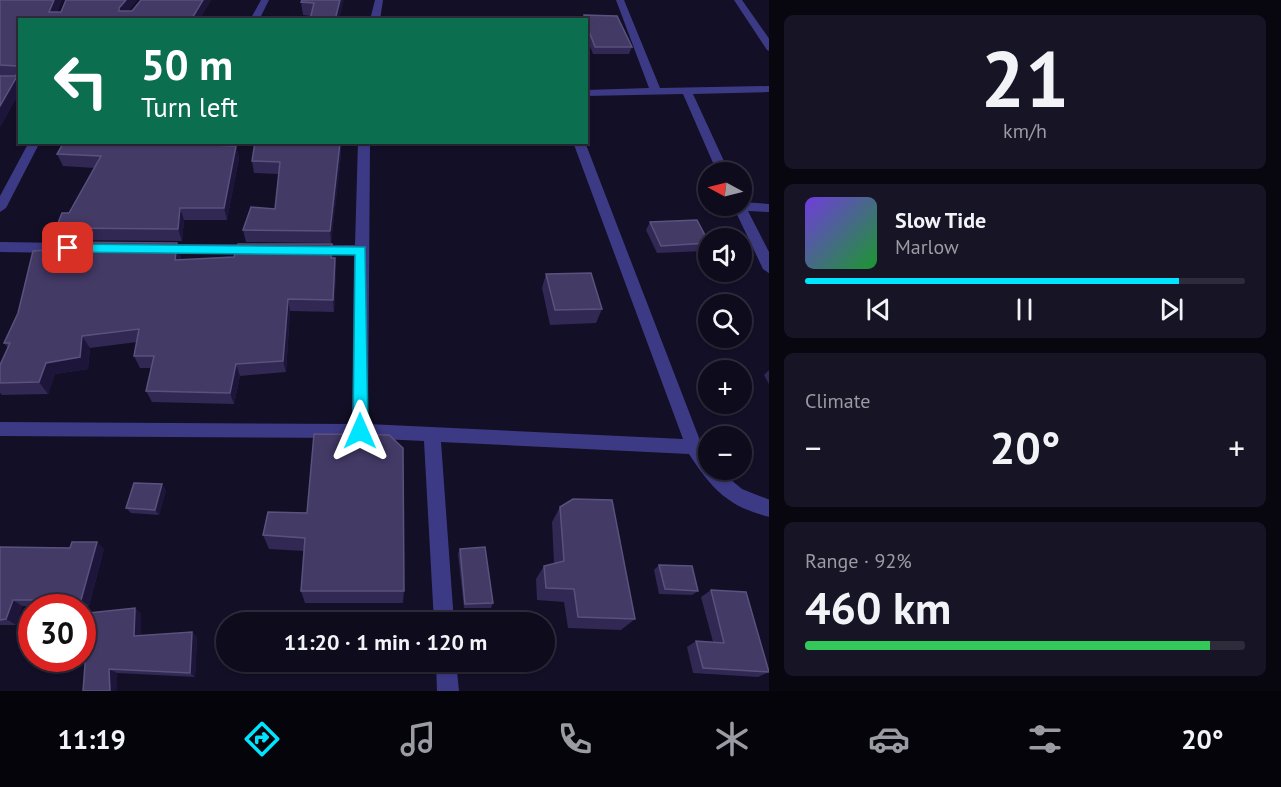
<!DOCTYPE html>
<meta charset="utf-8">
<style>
:root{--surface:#0e0b1c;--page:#171425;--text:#f1f3f6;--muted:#9b9ba3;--line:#2e2b3b;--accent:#00e5ff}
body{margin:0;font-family:"PT Sans",sans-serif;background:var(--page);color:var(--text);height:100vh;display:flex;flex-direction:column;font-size:22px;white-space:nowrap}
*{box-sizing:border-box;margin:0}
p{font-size:20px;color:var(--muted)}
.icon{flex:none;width:33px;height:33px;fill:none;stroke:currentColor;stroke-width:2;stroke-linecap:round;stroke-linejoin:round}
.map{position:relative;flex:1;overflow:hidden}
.details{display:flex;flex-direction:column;gap:15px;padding:15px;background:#08060f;width:512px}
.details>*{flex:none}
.guide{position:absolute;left:18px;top:18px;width:570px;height:126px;border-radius:0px;box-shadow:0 2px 4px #0004,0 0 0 2px var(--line);background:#0b6e4f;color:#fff;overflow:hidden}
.needle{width:39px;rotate:277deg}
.tools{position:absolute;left:698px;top:162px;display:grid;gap:12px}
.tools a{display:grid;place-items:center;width:54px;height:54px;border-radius:50%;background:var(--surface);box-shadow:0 2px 4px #0004,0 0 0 2px var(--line);font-size:30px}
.speed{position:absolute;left:18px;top:594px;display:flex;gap:12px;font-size:30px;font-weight:700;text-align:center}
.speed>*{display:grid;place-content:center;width:78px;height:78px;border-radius:50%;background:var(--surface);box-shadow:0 2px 4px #0004,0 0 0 2px var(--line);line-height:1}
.speed .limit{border:9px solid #d22;background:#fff;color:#111}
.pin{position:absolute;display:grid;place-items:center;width:51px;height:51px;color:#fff;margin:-26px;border-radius:12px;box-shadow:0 3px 9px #0006}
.me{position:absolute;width:66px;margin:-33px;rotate:0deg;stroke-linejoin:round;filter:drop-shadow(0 0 4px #0008)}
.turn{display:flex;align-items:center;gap:21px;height:126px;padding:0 24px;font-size:27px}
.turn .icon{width:78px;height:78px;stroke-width:2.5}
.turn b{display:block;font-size:42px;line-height:51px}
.big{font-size:45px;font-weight:600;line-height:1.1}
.details .widget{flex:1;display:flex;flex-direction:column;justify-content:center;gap:9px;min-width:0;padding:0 21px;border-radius:9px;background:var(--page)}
.details .dial{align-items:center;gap:0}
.dial b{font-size:78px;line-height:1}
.song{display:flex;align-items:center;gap:18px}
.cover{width:72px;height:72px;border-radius:9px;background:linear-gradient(135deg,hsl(260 70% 55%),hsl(130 70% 35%))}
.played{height:6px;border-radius:3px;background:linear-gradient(90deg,var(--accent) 85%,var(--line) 85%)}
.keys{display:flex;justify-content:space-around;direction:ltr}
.heat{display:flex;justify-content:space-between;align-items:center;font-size:33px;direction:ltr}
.charge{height:9px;border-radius:4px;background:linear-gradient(90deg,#34c759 92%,var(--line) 0)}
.trip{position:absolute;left:216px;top:612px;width:339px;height:60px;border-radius:30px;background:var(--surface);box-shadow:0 2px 4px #0004,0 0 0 2px var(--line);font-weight:600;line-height:60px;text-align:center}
.menu{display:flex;height:96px;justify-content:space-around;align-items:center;background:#06040b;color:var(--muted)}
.menu .icon{width:42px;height:42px}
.menu .active{color:var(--accent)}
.menu b{font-size:27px;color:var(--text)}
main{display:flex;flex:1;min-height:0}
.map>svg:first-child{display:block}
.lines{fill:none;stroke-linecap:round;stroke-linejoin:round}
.street{fill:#3d3a85;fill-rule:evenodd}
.wall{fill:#312854}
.shaded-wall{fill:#1d163a}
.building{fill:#433a66;stroke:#5a527e;stroke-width:1.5}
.route{fill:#00e5ff;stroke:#0095a6;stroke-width:1.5}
</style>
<main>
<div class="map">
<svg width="770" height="691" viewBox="0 0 770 691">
<rect width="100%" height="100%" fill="#130f26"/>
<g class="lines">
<g class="street">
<polygon points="261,0 269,0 259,20 250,20"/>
<polygon points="375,0 383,0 380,20 370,20"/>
<polygon points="616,0 624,0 660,88 770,86 770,92 693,94 729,172 717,172 683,94 586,96 586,90 649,88"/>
<polygon points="734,0 742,0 770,40 770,51 767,50"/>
<polygon points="29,142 40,142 6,208 0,212 0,196"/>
<path d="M358,142H370L368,424L683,439L573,142H585L701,443L708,454V470H719L742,489L770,500V517C728,507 712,489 689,454L441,442L454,622H434L424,441L360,438L0,436V422L352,424L354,255H312L305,250L312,245H355Z"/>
<polygon points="741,202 770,204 770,212 748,211 770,254 770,274 763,269 733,206 741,206"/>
<polygon points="0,242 66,243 73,248 66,253 0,252"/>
<polygon points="159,244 255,244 262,249 255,254 159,254 152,249"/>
<polygon points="436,662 456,662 459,691 437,691"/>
</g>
</g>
<g class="wall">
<polygon points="0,0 62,0 57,12 61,12 66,0 137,0 128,11 132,11 141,0 211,0 199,20 20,20 20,91 0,127"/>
<polygon points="344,0 311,16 303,15 301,2"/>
<polygon points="584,15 632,47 629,54 593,54 586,36 586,20 583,20"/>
<polygon points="198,143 198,145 236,146 239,158 227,220 184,220 182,241 62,240 56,228 69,213 95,168 63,166 57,154"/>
<polygon points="340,143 341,155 331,243 246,242 243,230 275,209 279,174 254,173 252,161"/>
<polygon points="650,222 708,241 708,246 705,251 657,253 646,230"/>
<polygon points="181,256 181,260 335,258 336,271 334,312 290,311 286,372 240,376 234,404 152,402 146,391 151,368 140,368 134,356 137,342 90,348 88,369 55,374 48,394 2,395 0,393 0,365 8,348 4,343"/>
<polygon points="546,274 602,309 596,323 550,325 542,288"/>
<polygon points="770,369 770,386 764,375"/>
<polygon points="166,490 159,515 131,513 126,508"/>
<polygon points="560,507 635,619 621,630 568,628 564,602 537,600 536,579 544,566 554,564 552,522"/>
<polygon points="268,512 404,591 403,603 305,603 301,591 304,551 269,549 263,535"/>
<polygon points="0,547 104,549 89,606 22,606 16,625 0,625"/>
<polygon points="460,549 493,603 491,608 464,608 458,554"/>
<polygon points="659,565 698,591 692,595 659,594 654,570"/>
<polygon points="711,590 769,672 758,677 693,673 687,647 696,641 713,642 701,597"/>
<polygon points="135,608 141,614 141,636 192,632 197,638 195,677 117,673 117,691 83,691"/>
</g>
<g class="shaded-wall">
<polygon points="54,0 62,0 54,20 49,12"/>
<polygon points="126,0 137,0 122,19 119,8"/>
<polygon points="203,0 211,0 199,20 191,20"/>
<polygon points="340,0 344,0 339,20 335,20"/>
<polygon points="20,71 20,91 0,127 0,106"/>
<polygon points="190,142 198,143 192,157 189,144"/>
<polygon points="340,143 341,155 331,243 330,231"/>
<polygon points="236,146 239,158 227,220 224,208"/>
<polygon points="180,208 184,220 182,241 178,229"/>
<polygon points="177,243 181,256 180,272 175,260"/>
<polygon points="332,244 334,257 332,271 331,258"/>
<polygon points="335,258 336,271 334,312 333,300"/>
<polygon points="288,299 290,311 286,372 283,361"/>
<polygon points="82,336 90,348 88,369 55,374 48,394 39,382 46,363"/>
<polygon points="236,364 240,376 234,404 230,393"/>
<polygon points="162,484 166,490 159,515 155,510"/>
<polygon points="97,542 104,549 89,606 81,600"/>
<polygon points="13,600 22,606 16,625 6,619"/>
<polygon points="135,608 141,614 141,641 134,636"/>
<polygon points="192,632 197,638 195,677 190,673"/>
<polygon points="109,669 117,673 117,691 110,691"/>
</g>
<g class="building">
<polygon points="0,0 54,0 49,12 61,12 66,0 126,0 119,8 119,11 132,11 141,0 203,0 191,20 20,20 20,71 0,106 0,76 15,76 17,74 17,66 0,65"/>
<polygon points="302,0 340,0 335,20 310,20 314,3 301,2"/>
<polygon points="584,15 617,16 632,47 595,47 586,23 586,20 585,20"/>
<polygon points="64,142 190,142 189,144 236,146 224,208 180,208 178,229 56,228 62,213 69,213 101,156 57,154"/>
<polygon points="255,142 340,143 330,231 243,230 251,207 275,209 280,162 252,161"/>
<polygon points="697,220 708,241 708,243 661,246 650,222"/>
<polygon points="50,242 177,243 175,260 234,257 238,244 332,244 331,258 335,258 333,300 288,299 283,361 236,364 230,393 146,391 154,356 134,356 139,329 82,336 80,357 46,363 39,382 0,383 0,365 10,343 4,343 18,313 33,251 46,250"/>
<polygon points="591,273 602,309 555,310 546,274"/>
<polygon points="314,434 389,435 403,448 404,591 301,591 305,538 263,535 268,512 307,513"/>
<polygon points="134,483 162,484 155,510 126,508"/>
<polygon points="573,499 612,500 635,619 578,617 574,589 546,588 544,566 564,561 560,507"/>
<polygon points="72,542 97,542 81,600 13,600 6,619 0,620 0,547 70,548"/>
<polygon points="485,547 493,603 465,604 460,549"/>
<polygon points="659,565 692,566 698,591 665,589"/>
<polygon points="711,590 746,592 769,672 703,668 696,641 724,643"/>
<polygon points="135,608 134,636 192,632 190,673 109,669 110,691 83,691 89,613"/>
</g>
<polygon class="route" points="68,244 365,247 368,431 366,435 360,437 355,435 353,431 355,255 68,252 62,248"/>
</svg>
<div class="tools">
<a><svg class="needle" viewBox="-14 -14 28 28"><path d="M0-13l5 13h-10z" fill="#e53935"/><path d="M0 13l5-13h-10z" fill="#9b9ba3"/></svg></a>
<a><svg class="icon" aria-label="sound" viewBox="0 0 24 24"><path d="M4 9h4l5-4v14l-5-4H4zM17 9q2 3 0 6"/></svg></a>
<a><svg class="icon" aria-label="search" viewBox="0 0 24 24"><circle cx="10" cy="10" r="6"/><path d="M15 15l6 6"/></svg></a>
<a>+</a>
<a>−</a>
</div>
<div class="speed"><div class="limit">30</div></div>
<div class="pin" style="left:68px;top:248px;background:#d93025"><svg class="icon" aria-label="arrive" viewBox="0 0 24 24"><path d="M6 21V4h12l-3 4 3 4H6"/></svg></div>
<svg class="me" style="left:360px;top:431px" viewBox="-20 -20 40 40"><path d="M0-17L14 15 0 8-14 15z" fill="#00e5ff" stroke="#fff" stroke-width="4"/></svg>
<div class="trip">11:20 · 1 min · 120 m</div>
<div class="guide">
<div class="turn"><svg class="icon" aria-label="left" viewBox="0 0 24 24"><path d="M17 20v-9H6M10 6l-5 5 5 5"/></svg><div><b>50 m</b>Turn left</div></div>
</div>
</div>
<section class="details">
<div class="widget dial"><b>21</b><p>km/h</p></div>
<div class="widget">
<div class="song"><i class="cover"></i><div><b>Slow Tide</b><p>Marlow</p></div></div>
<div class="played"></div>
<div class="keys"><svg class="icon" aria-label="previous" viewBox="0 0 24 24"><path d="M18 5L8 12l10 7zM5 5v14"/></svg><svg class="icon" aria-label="pause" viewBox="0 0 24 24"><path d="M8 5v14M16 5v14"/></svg><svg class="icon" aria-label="next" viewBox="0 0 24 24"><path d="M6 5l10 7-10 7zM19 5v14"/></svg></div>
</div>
<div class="widget"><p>Climate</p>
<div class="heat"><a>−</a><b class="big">20°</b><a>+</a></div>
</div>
<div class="widget"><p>Range · 92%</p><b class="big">460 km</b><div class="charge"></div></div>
</section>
</main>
<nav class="menu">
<b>11:19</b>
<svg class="icon active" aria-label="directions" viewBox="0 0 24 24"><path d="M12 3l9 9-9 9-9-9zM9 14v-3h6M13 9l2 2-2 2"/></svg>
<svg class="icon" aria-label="music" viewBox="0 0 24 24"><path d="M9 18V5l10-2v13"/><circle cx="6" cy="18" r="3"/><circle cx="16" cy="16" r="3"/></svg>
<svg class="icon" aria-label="phone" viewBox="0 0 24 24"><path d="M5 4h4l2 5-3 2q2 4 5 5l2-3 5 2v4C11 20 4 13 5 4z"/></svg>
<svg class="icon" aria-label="climate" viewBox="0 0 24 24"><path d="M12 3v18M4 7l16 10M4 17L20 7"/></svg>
<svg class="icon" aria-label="car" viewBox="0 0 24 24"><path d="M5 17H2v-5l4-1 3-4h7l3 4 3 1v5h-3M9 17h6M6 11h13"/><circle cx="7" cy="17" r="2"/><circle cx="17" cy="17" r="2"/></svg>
<svg class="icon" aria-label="filters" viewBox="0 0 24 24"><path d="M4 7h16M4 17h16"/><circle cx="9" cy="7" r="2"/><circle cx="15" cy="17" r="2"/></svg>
<b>20°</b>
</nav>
